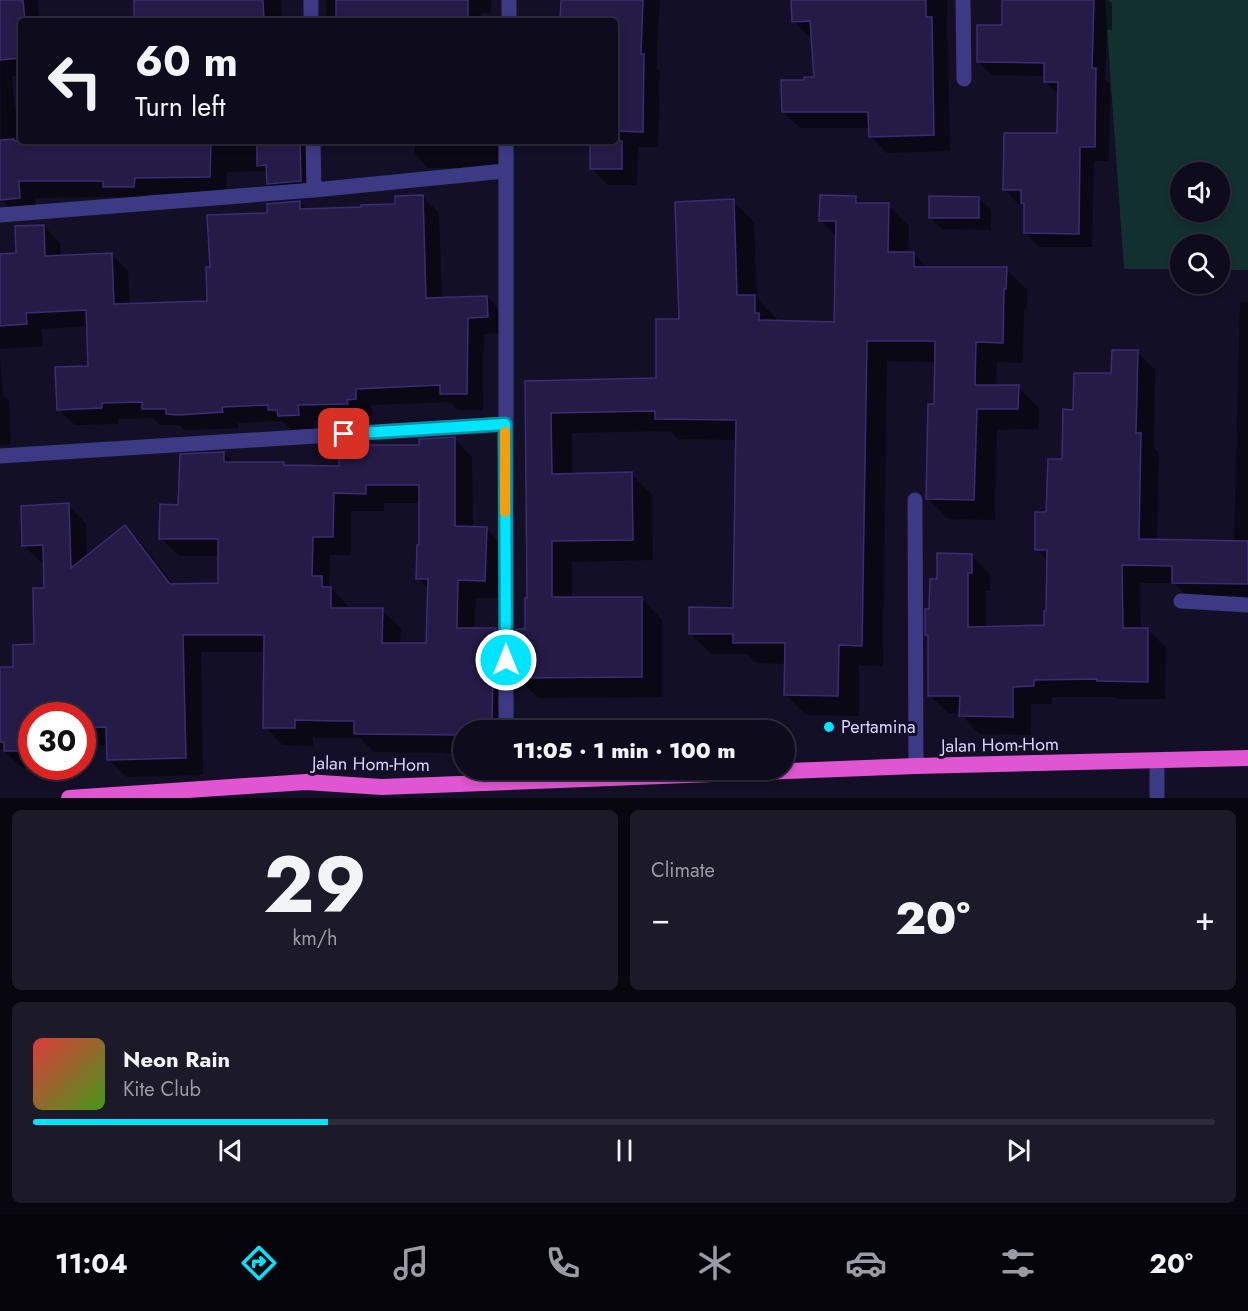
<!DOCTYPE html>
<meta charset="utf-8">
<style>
:root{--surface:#0e0b1c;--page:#1c1929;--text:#f1f3f6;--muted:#9b9ba3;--line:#2e2b3b;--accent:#00e5ff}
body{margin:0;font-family:Jost,sans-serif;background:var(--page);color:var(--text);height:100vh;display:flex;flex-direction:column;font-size:22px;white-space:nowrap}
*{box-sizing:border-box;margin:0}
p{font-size:20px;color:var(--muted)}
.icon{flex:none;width:33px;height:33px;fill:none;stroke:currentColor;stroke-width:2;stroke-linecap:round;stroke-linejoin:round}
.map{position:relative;height:798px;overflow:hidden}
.drawer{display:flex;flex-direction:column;gap:12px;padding:12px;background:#08060f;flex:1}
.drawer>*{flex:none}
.banner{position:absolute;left:18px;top:18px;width:600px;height:126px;border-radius:6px;box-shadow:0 3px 9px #0003,0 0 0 2px var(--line);background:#0e0b1c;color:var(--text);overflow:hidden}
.controls{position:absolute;left:1170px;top:162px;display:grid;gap:12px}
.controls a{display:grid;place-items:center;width:60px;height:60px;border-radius:50%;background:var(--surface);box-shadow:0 3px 9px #0003,0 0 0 2px var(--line);font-size:30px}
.speed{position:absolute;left:18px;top:702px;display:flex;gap:12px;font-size:30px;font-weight:700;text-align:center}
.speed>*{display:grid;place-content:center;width:78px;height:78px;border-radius:50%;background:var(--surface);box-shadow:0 3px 9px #0003,0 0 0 2px var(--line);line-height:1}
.speed .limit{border:9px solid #d22;background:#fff;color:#111}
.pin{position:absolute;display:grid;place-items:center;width:51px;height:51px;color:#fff;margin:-26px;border-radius:12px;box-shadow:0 3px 9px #0006}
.me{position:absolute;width:66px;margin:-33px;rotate:0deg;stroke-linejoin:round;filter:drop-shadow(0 0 4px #0008)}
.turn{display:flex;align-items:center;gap:21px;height:126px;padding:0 18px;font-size:27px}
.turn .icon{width:78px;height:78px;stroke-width:2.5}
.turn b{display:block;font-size:42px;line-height:51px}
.big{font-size:45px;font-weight:800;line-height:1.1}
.drawer .tile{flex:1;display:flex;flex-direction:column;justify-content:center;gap:9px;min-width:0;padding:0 21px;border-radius:9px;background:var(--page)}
.drawer .dial{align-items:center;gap:0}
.dial b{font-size:78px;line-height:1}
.song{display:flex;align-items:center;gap:18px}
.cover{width:72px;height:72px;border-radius:9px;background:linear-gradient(135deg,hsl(0 70% 55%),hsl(100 70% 35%))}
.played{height:6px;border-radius:3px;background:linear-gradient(90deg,var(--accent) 25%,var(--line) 25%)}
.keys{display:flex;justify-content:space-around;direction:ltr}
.heat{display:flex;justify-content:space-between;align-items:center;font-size:33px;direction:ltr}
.drawer .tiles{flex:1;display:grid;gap:12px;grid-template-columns:1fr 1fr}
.tile:last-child{grid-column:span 2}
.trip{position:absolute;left:453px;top:720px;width:342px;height:60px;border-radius:30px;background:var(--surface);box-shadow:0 3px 9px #0003,0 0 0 2px var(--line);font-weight:800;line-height:60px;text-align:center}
.tab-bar{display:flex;height:96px;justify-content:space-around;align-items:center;background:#06040b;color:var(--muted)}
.tab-bar .icon{width:42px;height:42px}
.tab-bar .on{color:var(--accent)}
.tab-bar b{font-size:27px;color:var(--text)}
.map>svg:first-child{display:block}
.green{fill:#12302f;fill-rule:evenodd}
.shadow{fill:#0007;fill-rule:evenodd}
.building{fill:#241b47;stroke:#3b2d73;stroke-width:1.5;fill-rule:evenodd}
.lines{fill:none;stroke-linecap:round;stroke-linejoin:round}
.service{stroke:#3d3a85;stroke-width:15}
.minor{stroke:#3d3a85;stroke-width:15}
.trunk{stroke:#e055d1;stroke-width:16}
.route-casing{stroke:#0095a6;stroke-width:15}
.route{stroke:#00e5ff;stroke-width:10}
.slow{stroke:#f59e0b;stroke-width:10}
.poi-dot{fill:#00e5ff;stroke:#130f26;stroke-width:2}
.labels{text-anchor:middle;stroke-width:6;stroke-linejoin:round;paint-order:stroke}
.poi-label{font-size:18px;fill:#d9d4ff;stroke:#130f26;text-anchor:start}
.street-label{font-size:18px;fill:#d9d4ff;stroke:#130f26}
</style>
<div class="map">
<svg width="1248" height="798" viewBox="0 0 1248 798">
<rect width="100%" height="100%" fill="#130f26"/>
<path class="green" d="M1105,0H1248V270H1220V244H1180V269H1124ZM1180,172H1220V212H1180Z"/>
<g class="shadow">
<polygon points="0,0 38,0 39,21 21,21 21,76 12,76 15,111 21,111 21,141 316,141 317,198 285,200 268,183 268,174 265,171 227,172 226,194 151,194 151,203 121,203 115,197 35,198 37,215 18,216 1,199"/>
<polygon points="136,0 281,0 283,21 136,21"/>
<polygon points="326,0 491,0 491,13 481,13 481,21 326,21"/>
<polygon points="563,0 660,0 657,48 657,69 660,72 658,147 638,147 637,185 608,185 591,168 591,146 545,145 540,141 615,141 615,21 562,21"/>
<polygon points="793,0 947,0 950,151 887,153 870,136 870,128 800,128 783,112 805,81 816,78 813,37 810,37 793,21"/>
<polygon points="1003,0 1108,0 1112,3 1112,30 1107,30 1105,80 1110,84 1109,161 1094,161 1092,247 1039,247 1026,233 1026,206 1023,204 1018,204 1005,190 1058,135 1059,95 1045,82 1045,76 992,75 978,62 1003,26"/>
<polygon points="415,141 501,141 501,168 428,168 415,154"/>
<polygon points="423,197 439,213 442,299 487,297 503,314 504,333 484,334 483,410 458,410 450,402 371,405 372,415 363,416 363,420 314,420 314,431 295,432 281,421 238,423 238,428 196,430 184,430 179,425 160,425 153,418 118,419 118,424 75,425 58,409 90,367 88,326 42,329 43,346 0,349 0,255 17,255 44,226 60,243 61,257 112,255 128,271 130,305 208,303 211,269 268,214 300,202 308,210 396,206"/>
<polygon points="856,197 863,204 888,205 909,226 908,254 914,254 929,269 1006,269 1027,290 1027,309 1024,309 1023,363 997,362 996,387 1018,387 1039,408 1039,429 997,430 995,520 948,519 927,498 936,406 936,362 887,361 883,666 859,665 859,716 806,715 785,694 786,664 756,663 747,654 711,654 690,633 735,610 737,440 678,439 670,431 572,433 572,475 631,474 652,495 653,560 572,562 572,599 641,598 662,619 662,697 538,698 517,677 526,630 528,599 527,382 657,380 680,320 733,201 754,222 757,299 776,318 775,322 836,323 837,237 821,221"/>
<polygon points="979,198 991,210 991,230 942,229 930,217"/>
<polygon points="1240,302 1248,302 1248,601 1192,601 1174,583 1140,583 1141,630 1148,630 1166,648 1165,699 1117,699 1115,697 1052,697 1052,704 1031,704 1031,735 979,734 961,714 948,713 930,695 930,638 927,635 938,581 971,555 990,574 990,591 986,591 986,628 1045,627 1048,612 1048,561 1036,549 1063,460 1074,411 1137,352 1155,370 1154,448 1159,453 1157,541 1234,542"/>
<polygon points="0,360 3,395 9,401 11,445 0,446"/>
<path d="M454,438L472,457L473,528H486L504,547L503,598H476L475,630H496L514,648V695H511L510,730H464V753L374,752L360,738H313V746L283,745L265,727L266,652H201L203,775L127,777L108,759V745L82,746V716H32V766H42V768H23L0,748V669H14L36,646L46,589L45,563H42L23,545L68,505L86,523L87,557L125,527L143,545L174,585L219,584L220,556H179L161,538L180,506L223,453L234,463L284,464L287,467H341ZM384,503H421L420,546L418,578L429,590L427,644H400L401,628L382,610L349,609V607L329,586L330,555H351V511H384Z"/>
</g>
<g class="building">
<polygon points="0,0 23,0 25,21 21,21 21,58 0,60"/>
<polygon points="134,0 263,0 264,21 134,21"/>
<rect x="336" y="0" width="132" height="21"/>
<polygon points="561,0 643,0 641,54 644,54 643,132 615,131 615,21 560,21"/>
<polygon points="791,0 926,0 926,17 932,17 934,135 869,137 868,112 782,112 781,80 804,80 804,77 814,77 810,21 792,22"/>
<polygon points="1002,0 1094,0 1092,68 1096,68 1095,147 1080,147 1079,234 1024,233 1024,203 1021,203 1021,190 1003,190 1004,133 1057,133 1058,82 1044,82 1044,63 977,62 977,25 1002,25"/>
<polygon points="14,139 15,141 211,141 210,177 135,178 134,187 103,187 103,181 19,181 20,198 0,200 0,140"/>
<polygon points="257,141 300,141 301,181 267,184 266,165 257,166"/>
<rect x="590" y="141" width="32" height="28"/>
<polygon points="423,195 426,298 487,296 488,317 468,318 467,394 440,394 440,385 356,389 356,399 347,400 348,404 298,405 299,415 278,416 277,410 268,410 268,405 222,407 223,412 179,415 166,414 166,409 142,409 142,402 102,403 102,408 57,410 55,367 88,366 86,310 26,313 27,324 0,326 0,254 16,253 15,226 44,225 45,256 112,253 114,304 207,301 206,267 210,267 207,215 267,213 267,204 300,201 300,209 361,207 361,205 395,204 395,196"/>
<polygon points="820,195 856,196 856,203 889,203 888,252 914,252 914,267 1007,267 1006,289 1004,289 1003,343 976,342 975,385 1019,385 1018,409 977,409 974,500 926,499 928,404 934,404 935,341 867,341 862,646 839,645 838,696 784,695 785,643 733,643 733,634 689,634 689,607 733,608 736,420 655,419 655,411 551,413 552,474 632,472 633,540 552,541 552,597 642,597 642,677 516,678 516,629 525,629 525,598 527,598 525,381 656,378 656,319 679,319 675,202 734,199 737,295 755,295 755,313 759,313 759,320 834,322 836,221 819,221"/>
<polygon points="929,196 979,197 979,218 929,218"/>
<polygon points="1112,350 1138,350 1136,433 1141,433 1139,539 1248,541 1248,584 1172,583 1172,566 1122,565 1123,628 1148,628 1148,682 1097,681 1097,679 1034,680 1034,686 1013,687 1013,717 959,716 960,696 928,696 928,635 925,635 925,609 929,609 930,579 937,579 937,553 972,554 972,573 968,573 968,627 1044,625 1044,611 1046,611 1047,550 1035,550 1035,512 1046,512 1048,459 1062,459 1063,409 1073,410 1074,373 1111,373"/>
<path d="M455,437V526L487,527L485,581L458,580L457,628H496V678H493L492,720L478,719V730H464V735L354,734V721H337L295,720V728H263L264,635H183L186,758L107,760L106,727L82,728V716H32V742H25V751H4V742H0V667H13V645L34,644L33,588H44L43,545L22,546L21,506L69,503L71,568L125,525L170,584L218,583V539H159L160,504L178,505L180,454L224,452V462H284V465L339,466V445H419V439ZM366,485H419V545H417L416,579H428L426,643H382L383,608H331V587H322V576H312L313,537H333L334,493L366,494Z"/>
</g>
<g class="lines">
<polyline class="service" points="1181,601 1248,605"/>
<g class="minor">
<polyline points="311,0 311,21"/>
<polyline points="963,0 964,79"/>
<polyline points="509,21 509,0"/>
<polyline points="313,141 314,190"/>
<polyline points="506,141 506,730"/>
<polyline points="0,215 314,190 505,171"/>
<polyline points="0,456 505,424"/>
<polyline points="915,500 916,766"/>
<polyline points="1157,760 1157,798"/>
<polyline points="507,770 507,782"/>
</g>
<polyline class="trunk" points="69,798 306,782 382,787 916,766 1248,758"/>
</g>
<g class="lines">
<defs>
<polyline id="route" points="344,434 505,424 506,660"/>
</defs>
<use href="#route" class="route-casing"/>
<use href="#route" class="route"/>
<polyline class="slow" points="505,432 505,512"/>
</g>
<circle class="poi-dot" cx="829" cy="727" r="6"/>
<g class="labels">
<g class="poi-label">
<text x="841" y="733">Pertamina</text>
</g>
<g class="street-label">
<text transform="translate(1000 745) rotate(-1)" y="6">Jalan Hom-Hom</text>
<text transform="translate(371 764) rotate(1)" y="6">Jalan Hom-Hom</text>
</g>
</g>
</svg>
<div class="controls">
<a><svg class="icon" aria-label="sound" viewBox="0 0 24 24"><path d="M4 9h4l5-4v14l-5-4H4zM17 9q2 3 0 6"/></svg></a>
<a><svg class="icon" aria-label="search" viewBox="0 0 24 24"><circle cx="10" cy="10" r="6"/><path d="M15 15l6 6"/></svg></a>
</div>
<div class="speed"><div class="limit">30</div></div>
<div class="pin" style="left:344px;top:434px;background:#d93025"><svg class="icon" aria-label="arrive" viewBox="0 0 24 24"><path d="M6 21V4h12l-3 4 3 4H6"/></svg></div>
<svg class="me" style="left:506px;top:660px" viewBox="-20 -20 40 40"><circle r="17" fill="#00e5ff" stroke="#fff" stroke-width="3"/><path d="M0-11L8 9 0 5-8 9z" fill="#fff"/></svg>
<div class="trip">11:05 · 1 min · 100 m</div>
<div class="banner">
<div class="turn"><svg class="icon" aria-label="left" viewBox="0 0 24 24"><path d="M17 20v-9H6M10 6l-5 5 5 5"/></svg><div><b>60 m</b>Turn left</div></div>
</div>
</div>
<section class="drawer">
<div class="tiles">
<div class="tile dial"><b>29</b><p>km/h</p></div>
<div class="tile"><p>Climate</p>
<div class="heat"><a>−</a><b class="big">20°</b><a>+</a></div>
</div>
<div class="tile">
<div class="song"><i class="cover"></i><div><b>Neon Rain</b><p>Kite Club</p></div></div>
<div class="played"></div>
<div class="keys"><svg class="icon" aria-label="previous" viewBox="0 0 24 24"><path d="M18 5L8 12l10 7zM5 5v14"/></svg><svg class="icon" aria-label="pause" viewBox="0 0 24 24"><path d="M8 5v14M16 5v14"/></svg><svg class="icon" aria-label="next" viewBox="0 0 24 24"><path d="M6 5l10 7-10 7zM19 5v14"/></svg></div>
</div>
</div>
</section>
<nav class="tab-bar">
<b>11:04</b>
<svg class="icon on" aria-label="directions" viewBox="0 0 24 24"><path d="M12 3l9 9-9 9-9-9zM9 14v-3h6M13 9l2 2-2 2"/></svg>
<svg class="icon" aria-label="music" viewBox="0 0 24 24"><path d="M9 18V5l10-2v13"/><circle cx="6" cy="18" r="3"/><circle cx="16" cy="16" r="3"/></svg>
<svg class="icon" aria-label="phone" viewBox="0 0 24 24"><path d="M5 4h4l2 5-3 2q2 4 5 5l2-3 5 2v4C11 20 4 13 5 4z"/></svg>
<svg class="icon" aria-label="climate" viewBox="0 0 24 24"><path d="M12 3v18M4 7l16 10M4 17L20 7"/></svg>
<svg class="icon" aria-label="car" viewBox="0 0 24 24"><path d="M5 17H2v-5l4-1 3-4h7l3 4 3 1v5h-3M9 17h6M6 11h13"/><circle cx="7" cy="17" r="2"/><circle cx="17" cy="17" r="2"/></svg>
<svg class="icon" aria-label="filters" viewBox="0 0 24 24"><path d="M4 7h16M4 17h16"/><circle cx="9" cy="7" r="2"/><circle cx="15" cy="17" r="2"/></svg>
<b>20°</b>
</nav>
